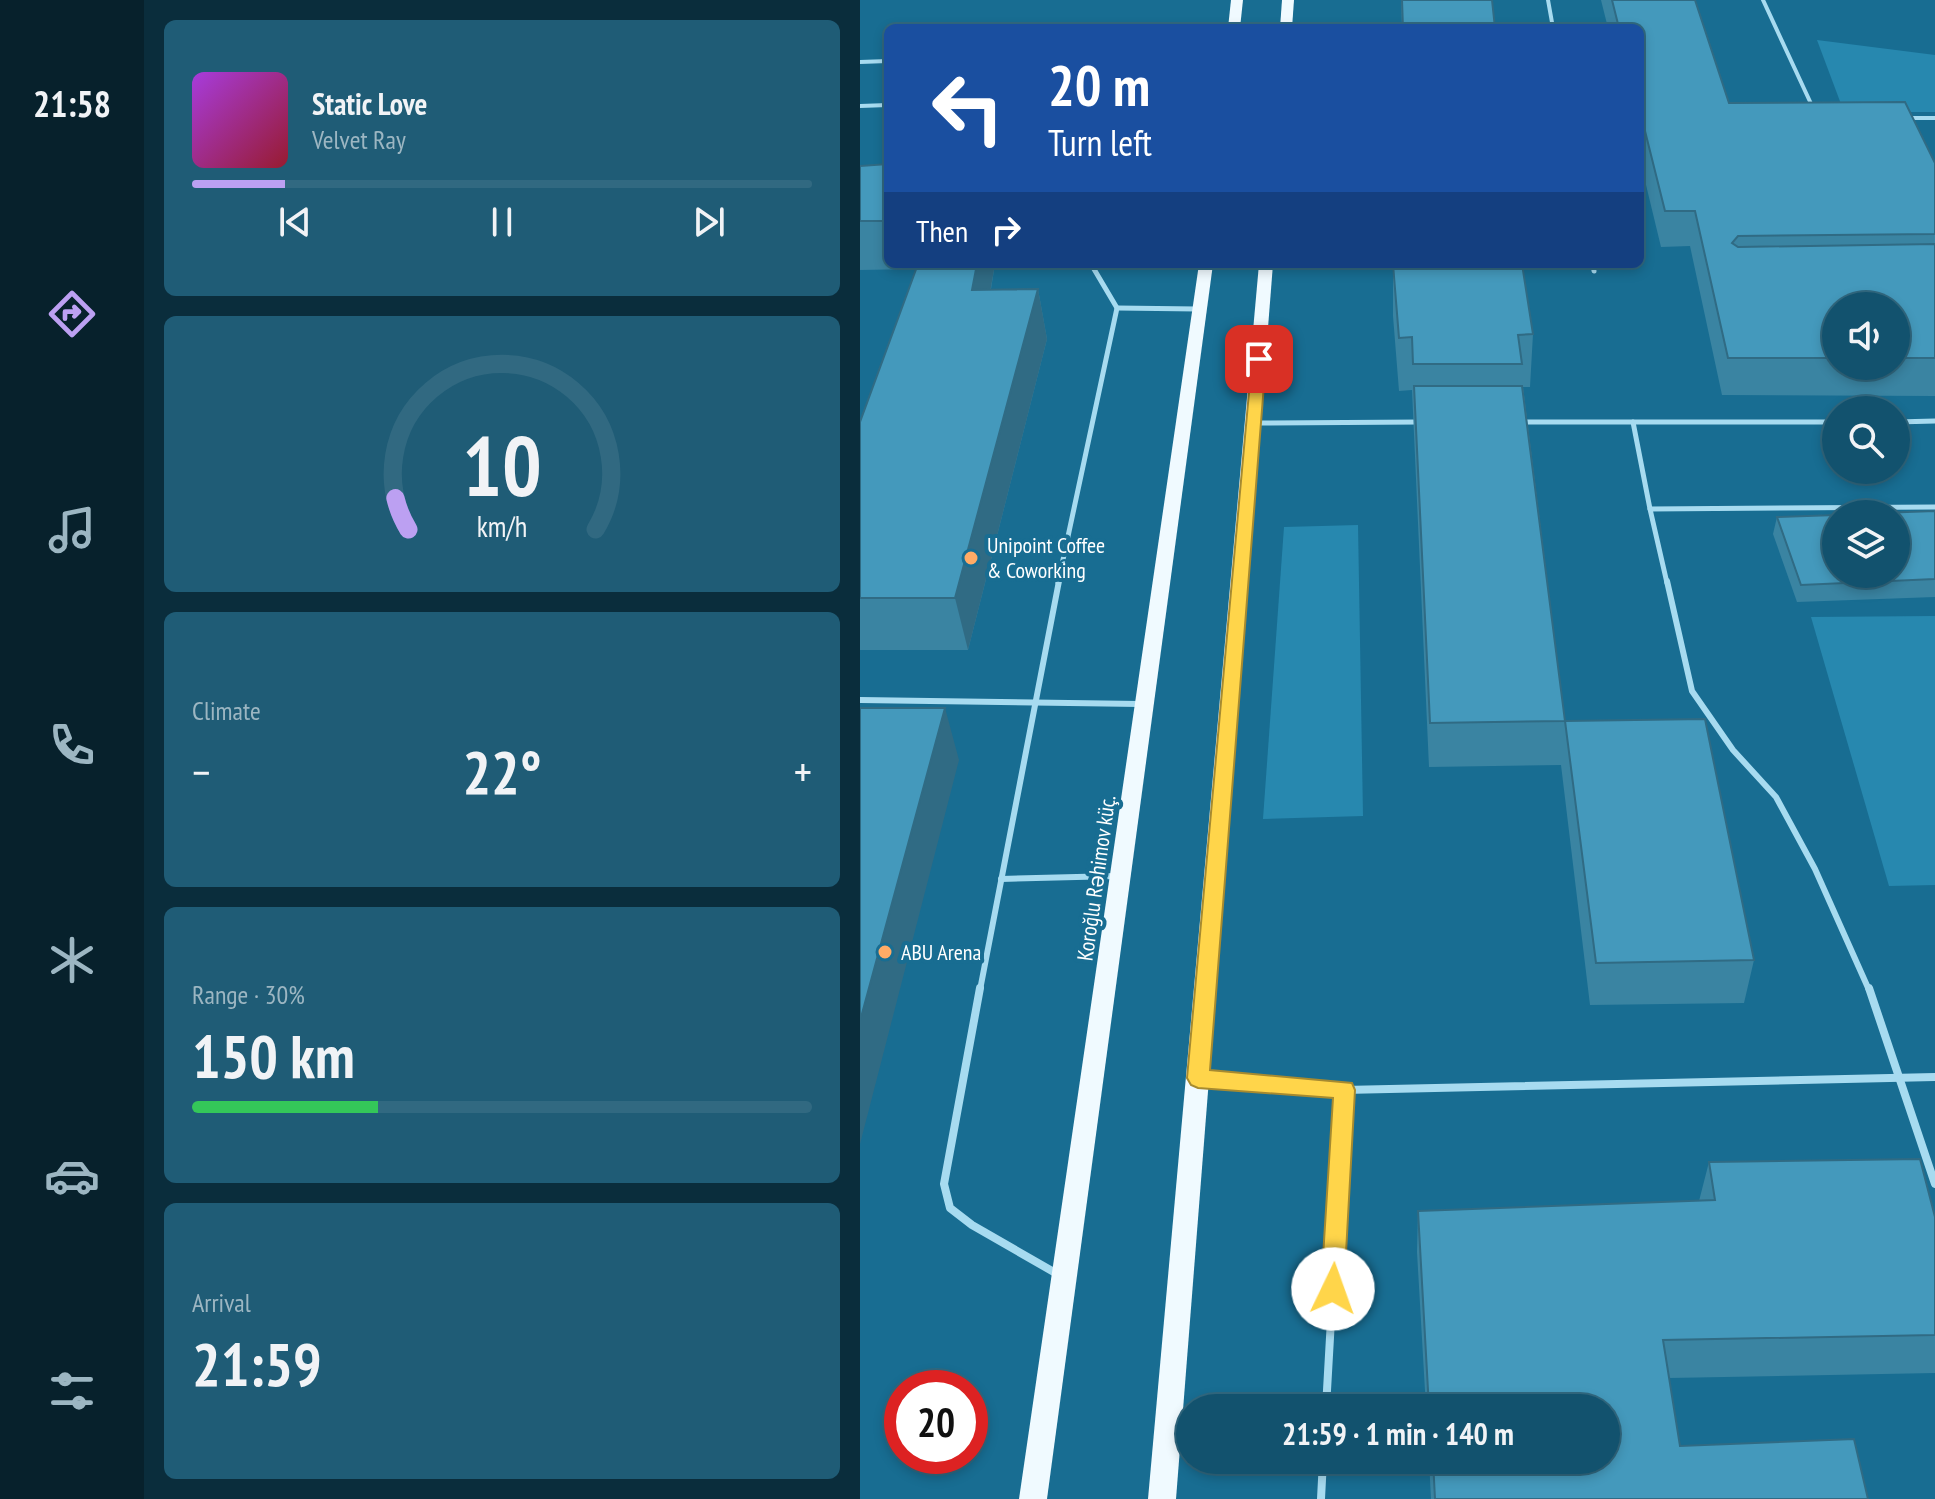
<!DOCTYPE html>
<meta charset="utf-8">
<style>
:root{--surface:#12526e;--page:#1f5c76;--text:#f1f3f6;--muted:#9cb6c2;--line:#316981;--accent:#bca0f2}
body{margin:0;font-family:"PT Sans Narrow",sans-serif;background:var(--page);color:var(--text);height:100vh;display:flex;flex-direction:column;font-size:30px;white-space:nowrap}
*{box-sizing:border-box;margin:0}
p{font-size:26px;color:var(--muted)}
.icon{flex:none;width:44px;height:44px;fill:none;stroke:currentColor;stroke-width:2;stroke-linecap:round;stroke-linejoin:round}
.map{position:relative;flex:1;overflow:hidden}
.panel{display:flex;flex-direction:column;gap:20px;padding:20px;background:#0a2d3c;width:716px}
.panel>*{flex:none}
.top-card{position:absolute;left:24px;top:24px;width:760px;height:244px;border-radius:12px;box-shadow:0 4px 12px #0003,0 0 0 2px var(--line);background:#1a4fa0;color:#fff;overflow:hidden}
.fabs{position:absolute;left:962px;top:292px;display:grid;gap:16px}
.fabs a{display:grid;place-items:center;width:88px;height:88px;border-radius:50%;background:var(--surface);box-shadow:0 4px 12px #0003,0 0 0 2px var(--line);font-size:40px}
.speed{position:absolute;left:24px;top:1370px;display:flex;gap:16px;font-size:40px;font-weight:700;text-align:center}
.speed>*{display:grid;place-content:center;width:104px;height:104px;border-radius:50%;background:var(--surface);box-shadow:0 4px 12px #0003,0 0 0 2px var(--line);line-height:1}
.speed .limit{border:12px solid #d22;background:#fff;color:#111}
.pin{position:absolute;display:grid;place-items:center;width:68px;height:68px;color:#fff;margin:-34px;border-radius:16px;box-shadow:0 4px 12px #0006}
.me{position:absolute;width:88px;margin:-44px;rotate:3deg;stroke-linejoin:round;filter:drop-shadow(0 0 6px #0008)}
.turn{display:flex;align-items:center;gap:28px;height:168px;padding:0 32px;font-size:36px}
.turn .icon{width:104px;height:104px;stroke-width:2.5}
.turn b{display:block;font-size:56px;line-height:68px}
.then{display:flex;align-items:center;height:76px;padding:0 32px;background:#0003;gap:16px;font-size:30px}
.big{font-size:60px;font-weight:700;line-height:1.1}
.panel .tile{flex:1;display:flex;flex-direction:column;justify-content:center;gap:12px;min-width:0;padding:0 28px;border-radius:12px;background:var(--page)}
.panel .dial{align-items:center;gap:0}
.dial svg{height:208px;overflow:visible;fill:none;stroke:var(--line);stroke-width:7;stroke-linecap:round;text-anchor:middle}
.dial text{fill:var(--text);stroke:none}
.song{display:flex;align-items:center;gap:24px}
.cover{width:96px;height:96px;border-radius:12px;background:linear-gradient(135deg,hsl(280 70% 55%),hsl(350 70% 35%))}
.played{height:8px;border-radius:4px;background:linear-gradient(90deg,var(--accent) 15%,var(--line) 15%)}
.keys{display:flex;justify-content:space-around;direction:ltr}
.heat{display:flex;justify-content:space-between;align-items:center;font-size:44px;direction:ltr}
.charge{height:12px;border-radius:6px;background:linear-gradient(90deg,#34c759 30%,var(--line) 0)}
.trip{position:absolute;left:316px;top:1394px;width:444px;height:80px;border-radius:40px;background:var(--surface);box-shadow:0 4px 12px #0003,0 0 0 2px var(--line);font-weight:700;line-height:80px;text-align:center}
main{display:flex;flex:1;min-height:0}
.menu{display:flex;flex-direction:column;width:144px;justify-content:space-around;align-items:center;background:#07212c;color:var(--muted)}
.menu .icon{width:56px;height:56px}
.menu .selected{color:var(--accent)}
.menu b{font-size:36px;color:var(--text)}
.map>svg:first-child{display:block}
.green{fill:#2788af}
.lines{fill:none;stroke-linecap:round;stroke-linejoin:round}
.service-far3{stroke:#a7dbf0;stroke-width:4}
.service-far2{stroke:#a7dbf0;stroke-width:5}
.service-far1{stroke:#a7dbf0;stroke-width:6}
.service{stroke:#a7dbf0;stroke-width:8}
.primary{fill:#f0faff;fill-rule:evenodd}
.wall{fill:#3a84a2;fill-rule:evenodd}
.shaded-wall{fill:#306b84}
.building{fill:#4499bc;stroke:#306b84;stroke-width:2}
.route{fill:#ffd54a;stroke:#a68a30;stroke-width:2}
.poi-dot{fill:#ffab66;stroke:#186d92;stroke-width:3}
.labels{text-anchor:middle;stroke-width:8;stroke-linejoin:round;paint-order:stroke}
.poi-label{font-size:22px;fill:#fff;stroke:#186d92;text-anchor:start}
.street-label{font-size:22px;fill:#fff;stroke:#186d92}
</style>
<main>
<nav class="menu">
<b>21:58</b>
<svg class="icon selected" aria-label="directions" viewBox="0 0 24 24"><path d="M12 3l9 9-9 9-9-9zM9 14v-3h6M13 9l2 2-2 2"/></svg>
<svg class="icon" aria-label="music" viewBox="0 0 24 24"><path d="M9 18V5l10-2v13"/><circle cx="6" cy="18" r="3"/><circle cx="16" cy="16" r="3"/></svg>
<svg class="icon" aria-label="phone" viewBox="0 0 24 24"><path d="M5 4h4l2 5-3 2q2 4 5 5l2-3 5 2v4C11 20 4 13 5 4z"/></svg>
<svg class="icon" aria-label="climate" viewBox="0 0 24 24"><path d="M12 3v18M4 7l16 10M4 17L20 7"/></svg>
<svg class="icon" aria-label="car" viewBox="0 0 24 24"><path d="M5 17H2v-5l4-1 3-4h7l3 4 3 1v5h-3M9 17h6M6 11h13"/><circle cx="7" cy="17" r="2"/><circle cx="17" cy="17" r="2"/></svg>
<svg class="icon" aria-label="filters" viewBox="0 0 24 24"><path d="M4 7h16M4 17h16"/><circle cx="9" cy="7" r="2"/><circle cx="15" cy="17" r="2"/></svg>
</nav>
<section class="panel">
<div class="tile">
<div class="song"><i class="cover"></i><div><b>Static Love</b><p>Velvet Ray</p></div></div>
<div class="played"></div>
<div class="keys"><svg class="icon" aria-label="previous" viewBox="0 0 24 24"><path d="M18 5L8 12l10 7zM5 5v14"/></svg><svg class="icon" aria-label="pause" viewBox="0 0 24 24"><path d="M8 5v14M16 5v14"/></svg><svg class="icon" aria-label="next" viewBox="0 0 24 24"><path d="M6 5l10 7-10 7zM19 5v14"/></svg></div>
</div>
<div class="tile dial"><svg viewBox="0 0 100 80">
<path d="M14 69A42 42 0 1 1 86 69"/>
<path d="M14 69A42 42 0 0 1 9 57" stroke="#bca0f2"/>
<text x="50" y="56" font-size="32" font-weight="700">10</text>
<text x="50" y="72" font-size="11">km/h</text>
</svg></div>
<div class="tile"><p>Climate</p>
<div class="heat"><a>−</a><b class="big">22°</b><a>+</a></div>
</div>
<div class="tile"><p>Range · 30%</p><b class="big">150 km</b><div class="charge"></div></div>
<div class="tile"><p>Arrival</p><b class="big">21:59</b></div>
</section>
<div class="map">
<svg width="1075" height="1499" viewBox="0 0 1075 1499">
<rect width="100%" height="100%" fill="#186d92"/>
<g class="green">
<polygon points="957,40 1075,55 1075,112 984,112"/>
<polygon points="498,525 503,816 403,819 424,527"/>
<polygon points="1075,616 1075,885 1029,886 951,617"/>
</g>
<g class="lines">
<g class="service-far3">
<polyline points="688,0 693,28"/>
<polyline points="903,0 953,108"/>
<polyline points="0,62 28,61"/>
<polyline points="0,106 28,105"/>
<polyline points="1047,118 1075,118"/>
</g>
<g class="service-far2">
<polyline points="733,264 734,271"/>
<polyline points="257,308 337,309"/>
<polyline points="660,422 976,422"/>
<polyline points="773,422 790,509"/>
<polyline points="1036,422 1075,421"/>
<polyline points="396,423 560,422"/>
<polyline points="198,583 257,308 231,264"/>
<polyline points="807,583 790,509 1075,507"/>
</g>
<g class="service-far1">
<polyline points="807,581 832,691 873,750 916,797 955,869 1009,990"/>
<polyline points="0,700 280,704"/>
<polyline points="141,879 257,876"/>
<polyline points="120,990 199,581"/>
</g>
<g class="service">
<polyline points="120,988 84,1184 90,1208 112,1225 199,1275"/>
<polyline points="1009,988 1075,1184"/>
<polyline points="343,1079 484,1090 1075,1077"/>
<polyline points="466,1408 484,1090"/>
<polyline points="461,1499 463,1460"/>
</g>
<g class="primary">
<polygon points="371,0 383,0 380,28 368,28"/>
<polygon points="422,0 434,0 432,28 420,28"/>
<polygon points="339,264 353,264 187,1499 159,1499"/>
<polygon points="399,264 413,264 316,1499 288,1499"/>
</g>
</g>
<g class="wall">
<polygon points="541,0 632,0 635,28 542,28"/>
<path d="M741,0H835L869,103L1075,163V396L862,395L830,246L801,247L780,160V28H748ZM976,306H1036V366H976Z"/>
<polygon points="28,164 28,264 135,264 131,289 178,289 187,339 108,650 0,650 0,422 56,269 0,270 0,166"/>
<polygon points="533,264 663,281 673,334 670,387 663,387 705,721 894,960 884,1003 730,1005 701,765 569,767 552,390 539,391 533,316"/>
<polygon points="1075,511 1075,597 937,602 913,534 917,517"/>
<polygon points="849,1162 1075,1217 1075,1373 809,1378 820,1446 1008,1499 571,1499 569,1460 746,1460 746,1408 566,1408 557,1252 558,1211 839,1201"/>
</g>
<g class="shaded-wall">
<polygon points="117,264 135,264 122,339 112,290"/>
<polygon points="178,289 187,339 108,650 95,598"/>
<polygon points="85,708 99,760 0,1144 0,1021"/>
</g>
<g class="building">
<polygon points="542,0 632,0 635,28 543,28"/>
<polygon points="752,0 835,0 869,103 1045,102 1075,163 1075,234 878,236 872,243 878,247 1075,244 1075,358 1036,358 1036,306 976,306 976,358 868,358 835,211 805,211 780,111 780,28 759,28"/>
<polygon points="28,164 28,221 0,221 0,166"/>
<polygon points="58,264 117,264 112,290 178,289 95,598 0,598 0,422"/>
<polygon points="533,264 662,264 673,334 658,335 662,364 553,364 552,337 539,338"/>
<polygon points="554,386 662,386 705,721 570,723"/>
<polygon points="1075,511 1075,579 941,585 917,517 976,515 976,574 1036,574 1036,514 991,514"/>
<polygon points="0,708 85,708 0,1021"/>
<polygon points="845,719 894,960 736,963 705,721"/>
<polygon points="1060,1159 1075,1217 1075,1335 803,1340 820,1446 994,1439 1008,1499 575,1499 573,1460 746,1460 746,1408 569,1408 558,1211 855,1200 849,1162"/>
</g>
<polygon class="route" points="399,355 406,359 350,1070 492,1083 495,1090 484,1289 481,1297 473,1301 464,1297 461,1289 473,1098 338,1088 331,1085 327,1078 392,359"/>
<g class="poi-dot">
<circle cx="111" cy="558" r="8"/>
<circle cx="25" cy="952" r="8"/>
</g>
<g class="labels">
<g class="poi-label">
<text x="127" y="553">Unipoint Coffee<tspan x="127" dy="25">&amp; Coworking</tspan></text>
<text x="41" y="960">ABU Arena</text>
</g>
<g class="street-label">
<text transform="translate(236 878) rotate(-82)" y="8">Koroğlu Rəhimov küç.</text>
</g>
</g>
</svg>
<div class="fabs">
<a><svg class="icon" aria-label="sound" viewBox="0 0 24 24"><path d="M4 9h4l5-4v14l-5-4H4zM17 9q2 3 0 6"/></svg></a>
<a><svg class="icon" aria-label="search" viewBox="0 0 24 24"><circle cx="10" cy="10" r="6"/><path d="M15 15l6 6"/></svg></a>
<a><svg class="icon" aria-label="layers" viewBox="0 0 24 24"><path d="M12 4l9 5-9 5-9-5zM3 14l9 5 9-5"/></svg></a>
</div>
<div class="speed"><div class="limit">20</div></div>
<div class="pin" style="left:399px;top:359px;background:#d93025"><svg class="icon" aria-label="arrive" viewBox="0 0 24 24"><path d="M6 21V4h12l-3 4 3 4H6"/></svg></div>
<svg class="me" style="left:473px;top:1289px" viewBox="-20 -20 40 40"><circle r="19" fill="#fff"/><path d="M0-13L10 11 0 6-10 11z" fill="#ffd54a"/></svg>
<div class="trip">21:59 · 1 min · 140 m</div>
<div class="top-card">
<div class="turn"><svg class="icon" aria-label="left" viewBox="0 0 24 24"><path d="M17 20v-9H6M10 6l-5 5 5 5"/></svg><div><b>20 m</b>Turn left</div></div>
<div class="then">Then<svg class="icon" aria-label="right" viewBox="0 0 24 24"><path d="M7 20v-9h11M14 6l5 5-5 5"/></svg></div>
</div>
</div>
</main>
